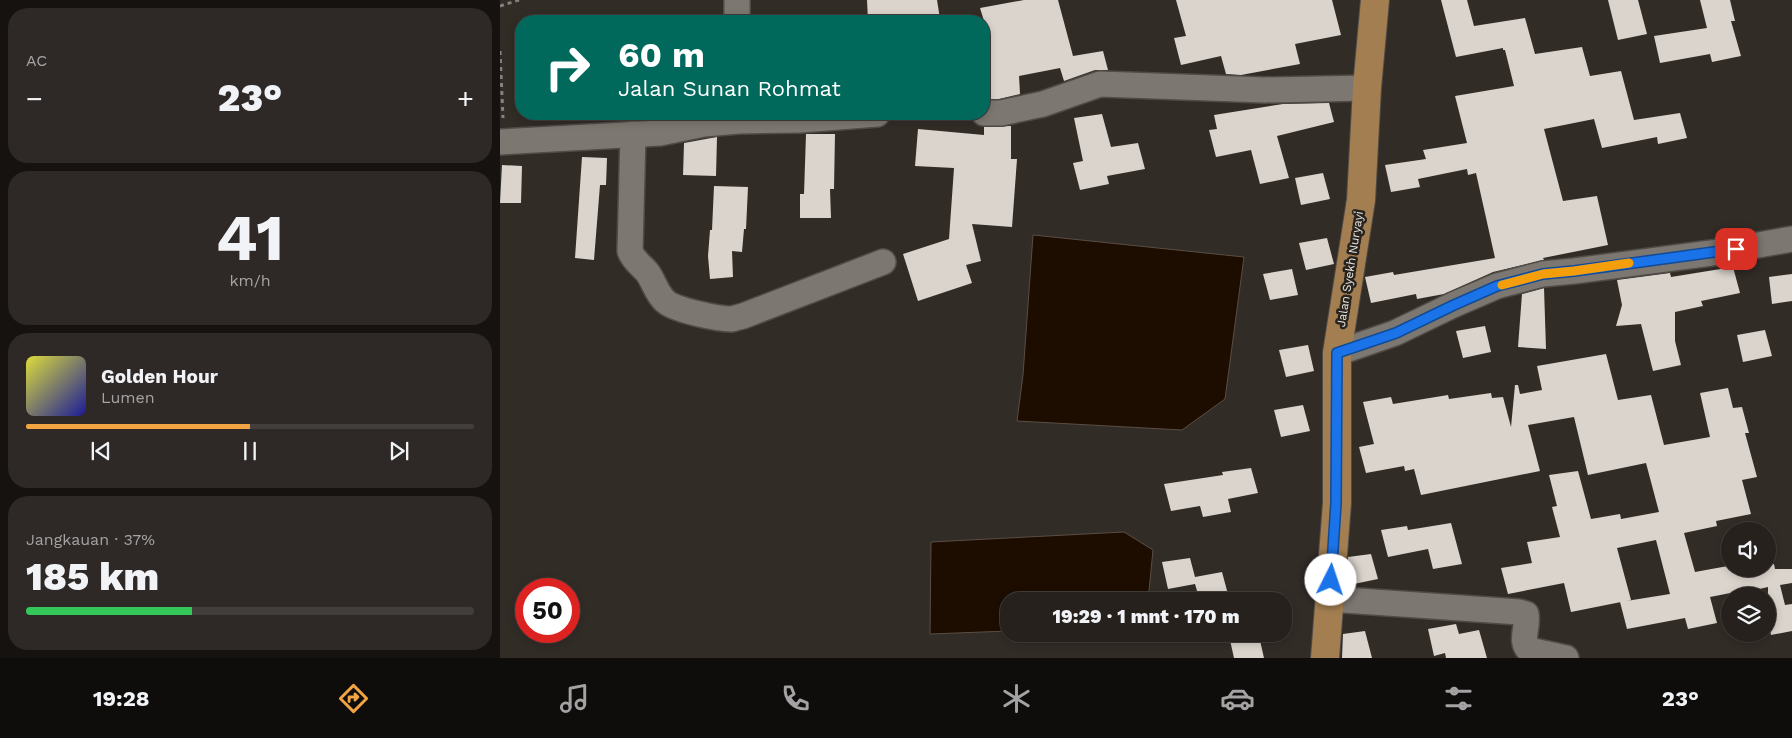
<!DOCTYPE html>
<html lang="id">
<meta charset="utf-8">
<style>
:root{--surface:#26211d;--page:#2e2926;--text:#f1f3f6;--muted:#a4a3a4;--line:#423e3b;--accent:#f3a442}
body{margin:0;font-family:"Work Sans",sans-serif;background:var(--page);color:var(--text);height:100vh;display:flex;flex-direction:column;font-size:19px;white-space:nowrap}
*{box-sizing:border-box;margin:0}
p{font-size:16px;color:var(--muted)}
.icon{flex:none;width:28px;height:28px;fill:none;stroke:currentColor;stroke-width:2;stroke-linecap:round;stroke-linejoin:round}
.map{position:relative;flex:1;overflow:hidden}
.drawer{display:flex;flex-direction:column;gap:8px;padding:8px;background:#151210;width:500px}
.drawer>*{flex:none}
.top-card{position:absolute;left:15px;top:15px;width:475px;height:105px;border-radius:20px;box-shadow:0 2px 8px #0003,0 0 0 1px var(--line);background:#00695c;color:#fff;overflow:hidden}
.buttons{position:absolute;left:1221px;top:522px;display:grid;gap:10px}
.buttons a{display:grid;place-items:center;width:55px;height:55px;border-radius:50%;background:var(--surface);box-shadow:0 2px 8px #0003,0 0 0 1px var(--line);font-size:25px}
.speed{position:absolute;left:15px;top:578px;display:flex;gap:10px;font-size:25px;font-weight:700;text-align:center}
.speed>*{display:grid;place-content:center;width:65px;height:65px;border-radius:50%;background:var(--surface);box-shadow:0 2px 8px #0003,0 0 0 1px var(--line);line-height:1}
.speed .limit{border:8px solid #d22;background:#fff;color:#111}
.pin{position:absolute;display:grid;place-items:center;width:42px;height:42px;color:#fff;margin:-21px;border-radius:10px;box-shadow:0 2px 8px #0006}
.me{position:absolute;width:55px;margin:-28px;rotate:4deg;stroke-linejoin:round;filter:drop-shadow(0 0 4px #0008)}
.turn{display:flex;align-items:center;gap:18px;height:105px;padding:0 20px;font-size:22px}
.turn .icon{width:65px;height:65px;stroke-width:2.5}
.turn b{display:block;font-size:35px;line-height:42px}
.big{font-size:38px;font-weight:800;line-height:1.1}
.drawer .card{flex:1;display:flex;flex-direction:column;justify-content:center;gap:8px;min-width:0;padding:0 18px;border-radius:20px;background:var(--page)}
.drawer .dial{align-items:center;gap:0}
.dial b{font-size:65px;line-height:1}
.song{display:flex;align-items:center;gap:15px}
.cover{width:60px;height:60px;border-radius:8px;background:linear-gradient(135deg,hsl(60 70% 55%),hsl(240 70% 35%))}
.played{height:5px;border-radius:2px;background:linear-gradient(90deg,var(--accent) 50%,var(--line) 50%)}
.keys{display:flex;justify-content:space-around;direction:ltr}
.heat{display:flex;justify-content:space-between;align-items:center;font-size:28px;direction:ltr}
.charge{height:8px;border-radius:4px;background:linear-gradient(90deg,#34c759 37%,var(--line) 0)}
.trip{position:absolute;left:500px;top:592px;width:292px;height:50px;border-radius:20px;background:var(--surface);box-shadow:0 2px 8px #0003,0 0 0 1px var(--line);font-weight:800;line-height:50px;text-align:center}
.menu{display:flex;height:80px;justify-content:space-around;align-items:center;background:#0f0d0c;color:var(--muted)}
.menu .icon{width:35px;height:35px}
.menu .on{color:var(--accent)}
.menu b{font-size:22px;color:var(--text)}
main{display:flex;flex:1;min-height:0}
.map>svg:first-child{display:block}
.water{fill:#1d0d00;stroke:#5a4e44}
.building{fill:#dbd4cd}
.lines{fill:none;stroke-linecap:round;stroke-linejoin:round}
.minor-casing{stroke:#504b46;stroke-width:28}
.major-casing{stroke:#504b46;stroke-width:30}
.path{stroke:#86817d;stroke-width:3;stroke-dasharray:4 4;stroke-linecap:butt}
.minor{stroke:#7d7771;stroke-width:25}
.major{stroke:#a37e51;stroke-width:28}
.route-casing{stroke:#114b97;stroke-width:12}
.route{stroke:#1a73e8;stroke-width:9}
.slow{stroke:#f59e0b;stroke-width:9}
.labels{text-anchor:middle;stroke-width:5;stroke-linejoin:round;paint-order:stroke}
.street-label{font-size:12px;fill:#e8e5e1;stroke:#28231d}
</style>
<main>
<section class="drawer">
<div class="card"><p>AC</p>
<div class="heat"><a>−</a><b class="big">23°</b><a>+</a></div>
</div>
<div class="card dial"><b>41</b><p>km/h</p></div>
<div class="card">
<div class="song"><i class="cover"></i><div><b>Golden Hour</b><p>Lumen</p></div></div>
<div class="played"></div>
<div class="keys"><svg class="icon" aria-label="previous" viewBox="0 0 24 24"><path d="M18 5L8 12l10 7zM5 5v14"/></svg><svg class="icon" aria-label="pause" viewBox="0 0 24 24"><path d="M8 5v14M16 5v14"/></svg><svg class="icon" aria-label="next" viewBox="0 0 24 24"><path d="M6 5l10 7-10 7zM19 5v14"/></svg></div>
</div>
<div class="card"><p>Jangkauan · 37%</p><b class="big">185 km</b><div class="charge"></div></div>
</section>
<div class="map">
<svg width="1292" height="658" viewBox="0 0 1292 658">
<rect width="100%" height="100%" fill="#322c27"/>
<g class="water">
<polygon points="533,235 744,257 725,399 682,430 517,421 523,375"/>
<polygon points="624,532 653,550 648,601 509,601 509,631 430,634 431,542"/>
</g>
<g class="building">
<polygon points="367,0 437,0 440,19 427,21 368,21"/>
<polygon points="524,0 558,0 573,56 603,51 608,70 595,70 564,81 560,68 519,76 520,94 499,99 484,99 484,21 480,8"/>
<polygon points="676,0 832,0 841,35 795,44 800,64 741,75 726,74 721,56 681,65 674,38 686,36"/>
<polygon points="941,0 967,0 974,26 1025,18 1035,54 1082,47 1090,76 1121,71 1134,120 1180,113 1187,138 1158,144 1157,137 1102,148 1094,119 1044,129 1063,201 1097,196 1108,245 1043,258 1044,260 993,272 944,294 917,299 916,294 871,303 865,277 893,272 894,275 995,258 976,173 968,175 967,169 918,179 920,187 891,192 885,165 926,159 923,150 967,143 955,96 1014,86 1005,50 1003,50 1003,48 956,57"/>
<polygon points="1108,0 1138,0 1147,34 1118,40"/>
<polygon points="1200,0 1230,0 1235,21 1231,21 1241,56 1212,62 1210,54 1160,63 1154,36 1207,28"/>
<polygon points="829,103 834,122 777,136 789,178 760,184 751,150 716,157 709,130 717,129 714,115 783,104"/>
<polygon points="602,114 611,147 638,143 645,169 607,176 609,184 580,190 573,163 583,161 574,118"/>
<polygon points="511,126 511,159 517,159 512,227 472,224 481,261 466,265 472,283 418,301 403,254 449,239 454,168 415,166 418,129 484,135 484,127"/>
<polygon points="306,134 335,134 334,189 330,189 331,218 300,218 300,194 304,194"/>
<polygon points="217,137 216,176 183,175 184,143"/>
<polygon points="82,157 107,158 106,185 100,185 94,260 75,258"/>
<polygon points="2,165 22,166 21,203 0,203"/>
<polygon points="823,173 830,199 801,205 795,178"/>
<polygon points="214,186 248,187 246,229 244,229 242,252 232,251 233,277 210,279 208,256 210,230 212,230"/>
<polygon points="827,238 834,264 806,270 799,243"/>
<polygon points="1233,267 1240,293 1201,301 1203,306 1175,312 1175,341 1181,365 1153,371 1141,324 1116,326 1122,305 1117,280 1170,273 1171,277"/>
<polygon points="792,269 798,295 770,300 763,274"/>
<polygon points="1292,274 1292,301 1272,304 1269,277"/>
<polygon points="1044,288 1046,349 1018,347 1022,294"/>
<polygon points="985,326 991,352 963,358 956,331"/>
<polygon points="1265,330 1272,356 1243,362 1237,335"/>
<polygon points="808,345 814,371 786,377 779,350"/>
<polygon points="1106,354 1118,400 1151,395 1164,445 1210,437 1200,393 1228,388 1233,408 1242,407 1249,433 1245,433 1257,477 1242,480 1251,514 1216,521 1217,526 1184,533 1195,572 1228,566 1229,569 1268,569 1268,565 1274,564 1275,569 1292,569 1292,583 1280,585 1285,605 1292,604 1292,631 1271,635 1268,620 1268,587 1251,591 1251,589 1210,597 1217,623 1188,629 1185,618 1127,629 1120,602 1170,594 1156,540 1117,548 1131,600 1071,612 1064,583 1008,594 1001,568 1032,563 1027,542 1060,537 1052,507 1057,506 1049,475 1078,471 1091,519 1120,514 1121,519 1159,512 1146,463 1088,475 1074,417 1028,425 1040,471 921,495 914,469 905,471 904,466 866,473 859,447 874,444 863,402 891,397 893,404 948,395 949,399 991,393 992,398 1003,397 1011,427 1015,385 1018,385 1020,394 1042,390 1037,366"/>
<polygon points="803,405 810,431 781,437 774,410"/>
<polygon points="751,468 758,493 728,499 731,512 703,517 700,506 671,511 664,484 723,475 722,472"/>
<polygon points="951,523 962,564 933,569 928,549 888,557 881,530 907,526 908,530"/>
<polygon points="871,554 878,579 849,585 847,577 848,557"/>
<polygon points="690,558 695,577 722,572 729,598 713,601 700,601 695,584 668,589 662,562"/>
<polygon points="956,624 959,634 979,630 987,658 946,658 945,653 934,656 928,629"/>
<polygon points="865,631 872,658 842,658 843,634"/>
<polygon points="759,636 764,658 734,658 730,640"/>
</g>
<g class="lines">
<defs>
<g id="minor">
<polyline points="237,0 237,21"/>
<polyline points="484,113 501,113 543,104 600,84 764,90 867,88"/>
<path d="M133,134L130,251C133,260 141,265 147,272C154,281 156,293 165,301C173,310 219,319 232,319C235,318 239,317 243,316L383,262"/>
<polyline points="0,142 160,133 204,124 239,121 300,120 377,114"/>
<polyline points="837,353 895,333 953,305 997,286 1043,274 1074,271 1219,252 1292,239"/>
<path d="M829,599L1019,612L1026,614C1029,626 1019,641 1029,650L1066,658"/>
</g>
<polyline id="major" points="825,658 837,503 837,353 861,200 867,88 875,0"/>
</defs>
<use href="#minor" class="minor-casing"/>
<use href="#major" class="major-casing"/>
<g class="path">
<polyline points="0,6 19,0"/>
<polyline points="0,51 3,118"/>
</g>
<use href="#minor" class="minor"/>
<use href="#major" class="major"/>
</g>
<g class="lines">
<defs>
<polyline id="route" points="831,580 836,503 837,353 896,333 954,305 997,286 1043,274 1074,271 1236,249"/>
</defs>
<use href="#route" class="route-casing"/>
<use href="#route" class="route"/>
<polyline class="slow" points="1002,285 1043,274 1074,271 1129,263"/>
</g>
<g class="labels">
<g class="street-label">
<text transform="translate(850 269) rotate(-81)" y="4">Jalan Syekh Nuryayi</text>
</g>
</g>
</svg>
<div class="buttons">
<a><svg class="icon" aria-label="sound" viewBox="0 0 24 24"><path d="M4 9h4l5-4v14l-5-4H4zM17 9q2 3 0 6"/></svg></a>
<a><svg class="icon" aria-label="layers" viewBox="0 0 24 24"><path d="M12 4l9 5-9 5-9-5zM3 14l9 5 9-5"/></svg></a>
</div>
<div class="speed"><div class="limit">50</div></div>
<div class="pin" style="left:1236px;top:249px;background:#d93025"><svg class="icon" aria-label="arrive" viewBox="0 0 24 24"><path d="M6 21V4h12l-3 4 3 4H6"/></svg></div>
<svg class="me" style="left:831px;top:580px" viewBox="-20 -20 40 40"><circle r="19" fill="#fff"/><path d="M0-13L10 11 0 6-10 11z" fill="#1a73e8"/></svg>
<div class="trip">19:29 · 1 mnt · 170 m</div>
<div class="top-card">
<div class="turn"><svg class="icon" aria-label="right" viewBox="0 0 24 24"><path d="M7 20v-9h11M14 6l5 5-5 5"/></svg><div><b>60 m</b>Jalan Sunan Rohmat</div></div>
</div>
</div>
</main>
<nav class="menu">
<b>19:28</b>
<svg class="icon on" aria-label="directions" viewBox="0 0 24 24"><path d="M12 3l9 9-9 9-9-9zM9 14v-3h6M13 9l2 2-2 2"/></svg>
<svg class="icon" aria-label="music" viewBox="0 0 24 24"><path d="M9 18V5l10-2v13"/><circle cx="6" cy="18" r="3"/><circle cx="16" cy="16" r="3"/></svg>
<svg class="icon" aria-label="phone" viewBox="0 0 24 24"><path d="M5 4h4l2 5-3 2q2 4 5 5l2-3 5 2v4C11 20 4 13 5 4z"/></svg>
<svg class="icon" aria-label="climate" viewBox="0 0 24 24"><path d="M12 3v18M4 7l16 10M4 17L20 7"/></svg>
<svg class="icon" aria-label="car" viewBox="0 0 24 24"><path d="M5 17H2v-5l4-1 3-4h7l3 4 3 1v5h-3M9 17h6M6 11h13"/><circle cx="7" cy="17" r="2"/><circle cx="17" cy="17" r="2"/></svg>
<svg class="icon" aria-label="filters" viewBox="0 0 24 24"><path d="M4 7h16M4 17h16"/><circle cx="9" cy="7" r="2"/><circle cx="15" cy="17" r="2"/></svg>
<b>23°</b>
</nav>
